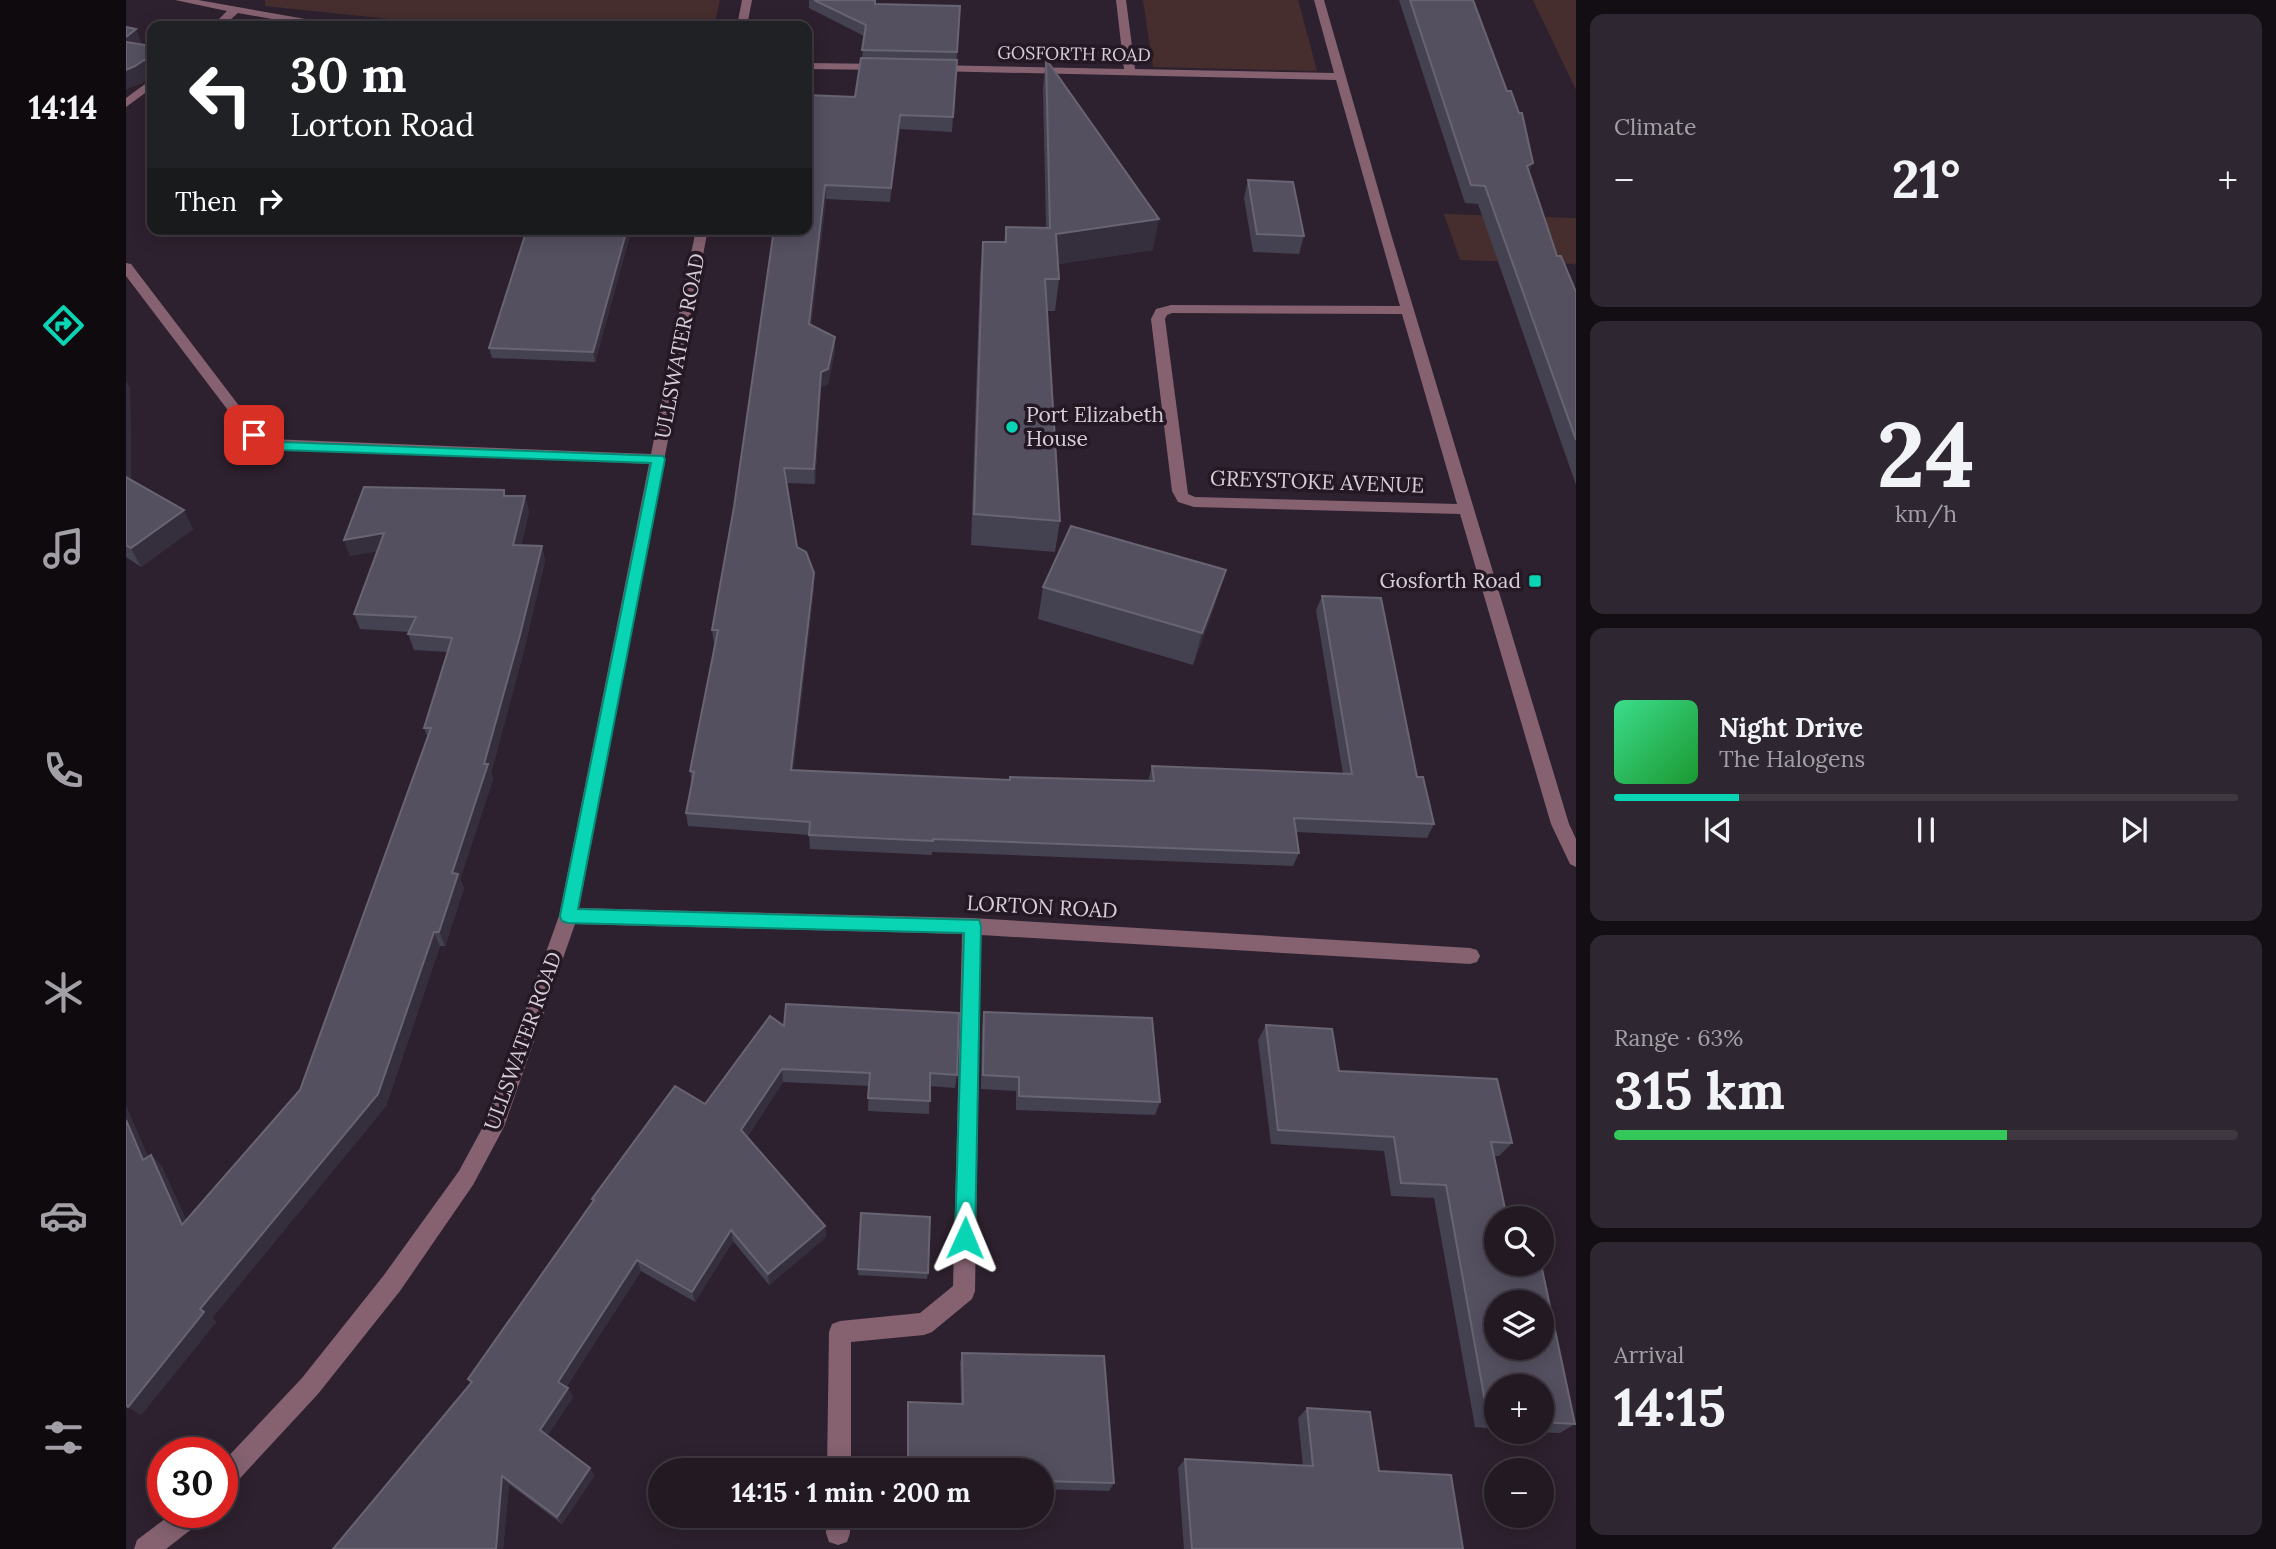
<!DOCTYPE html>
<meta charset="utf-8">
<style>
:root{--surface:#221923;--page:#2e2630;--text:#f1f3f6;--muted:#a2a0a6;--line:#3f3841;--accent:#09d5b5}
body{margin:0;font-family:Lora,serif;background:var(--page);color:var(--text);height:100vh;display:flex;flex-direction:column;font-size:26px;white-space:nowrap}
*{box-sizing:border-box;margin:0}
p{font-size:23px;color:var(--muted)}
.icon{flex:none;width:38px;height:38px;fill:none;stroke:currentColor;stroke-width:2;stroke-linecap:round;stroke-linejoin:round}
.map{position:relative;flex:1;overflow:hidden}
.sheet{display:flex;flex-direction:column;gap:14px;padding:14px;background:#130e13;width:700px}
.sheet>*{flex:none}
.hud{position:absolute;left:21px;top:21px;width:665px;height:214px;border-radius:14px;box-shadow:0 4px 18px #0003,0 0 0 2px var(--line);background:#202124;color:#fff;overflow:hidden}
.fabs{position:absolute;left:1358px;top:1206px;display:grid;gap:14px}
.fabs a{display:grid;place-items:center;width:70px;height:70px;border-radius:50%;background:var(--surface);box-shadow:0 4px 18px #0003,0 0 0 2px var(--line);font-size:35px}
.speed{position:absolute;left:21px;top:1437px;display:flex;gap:14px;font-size:35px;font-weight:700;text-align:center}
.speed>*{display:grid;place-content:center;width:91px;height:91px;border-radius:50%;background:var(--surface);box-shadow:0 4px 18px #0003,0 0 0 2px var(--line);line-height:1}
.speed .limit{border:10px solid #d22;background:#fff;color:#111}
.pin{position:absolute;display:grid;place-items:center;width:60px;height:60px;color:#fff;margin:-30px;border-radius:14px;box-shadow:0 4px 10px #0006}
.me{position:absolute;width:77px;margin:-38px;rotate:1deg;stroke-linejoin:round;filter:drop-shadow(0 0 5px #0008)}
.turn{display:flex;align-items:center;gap:24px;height:147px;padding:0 28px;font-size:32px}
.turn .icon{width:91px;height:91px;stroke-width:2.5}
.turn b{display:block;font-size:49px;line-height:60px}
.then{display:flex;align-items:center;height:66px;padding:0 28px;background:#0003;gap:14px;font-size:26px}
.big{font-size:52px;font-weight:700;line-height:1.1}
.sheet .widget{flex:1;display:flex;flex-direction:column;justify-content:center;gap:10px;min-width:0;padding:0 24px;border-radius:14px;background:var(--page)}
.sheet .dial{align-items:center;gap:0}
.dial b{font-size:91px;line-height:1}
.song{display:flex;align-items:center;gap:21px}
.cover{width:84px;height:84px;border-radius:10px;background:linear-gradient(135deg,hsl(150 70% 55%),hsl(130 70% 35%))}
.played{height:7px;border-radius:4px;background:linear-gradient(90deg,var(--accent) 20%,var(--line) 20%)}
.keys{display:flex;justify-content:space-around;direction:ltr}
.heat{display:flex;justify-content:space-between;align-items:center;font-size:38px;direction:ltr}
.charge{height:10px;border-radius:5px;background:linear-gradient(90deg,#34c759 63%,var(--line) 0)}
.trip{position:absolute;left:522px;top:1458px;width:406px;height:70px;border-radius:35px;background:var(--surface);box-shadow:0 4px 18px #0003,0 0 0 2px var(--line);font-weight:700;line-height:70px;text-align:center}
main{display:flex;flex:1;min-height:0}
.menu{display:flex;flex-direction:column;width:126px;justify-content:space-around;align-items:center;background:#0e0a0e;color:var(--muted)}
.menu .icon{width:49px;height:49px}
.menu .selected{color:var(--accent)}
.menu b{font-size:32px;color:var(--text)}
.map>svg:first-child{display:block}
.green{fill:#452e2d}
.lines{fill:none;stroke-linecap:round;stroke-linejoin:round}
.minor{fill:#866271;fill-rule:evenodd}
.wall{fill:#444151}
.shaded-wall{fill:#352e3d}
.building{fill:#545060;stroke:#686472;stroke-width:2;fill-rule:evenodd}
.route{fill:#09d5b5;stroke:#068a76;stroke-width:2}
.poi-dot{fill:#09d5b5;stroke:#241825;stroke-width:2.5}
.labels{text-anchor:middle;stroke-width:7;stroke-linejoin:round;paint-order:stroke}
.far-street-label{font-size:18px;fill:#d7cfd8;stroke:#241825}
.street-label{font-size:21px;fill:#d7cfd8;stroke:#241825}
.poi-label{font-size:21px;fill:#d7cfd8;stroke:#241825;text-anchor:start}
</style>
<main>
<nav class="menu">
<b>14:14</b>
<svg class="icon selected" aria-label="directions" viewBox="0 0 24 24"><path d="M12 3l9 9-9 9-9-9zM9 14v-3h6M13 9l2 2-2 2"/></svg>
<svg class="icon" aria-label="music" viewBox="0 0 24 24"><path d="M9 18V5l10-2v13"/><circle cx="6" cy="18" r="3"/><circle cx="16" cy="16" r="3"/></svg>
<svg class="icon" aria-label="phone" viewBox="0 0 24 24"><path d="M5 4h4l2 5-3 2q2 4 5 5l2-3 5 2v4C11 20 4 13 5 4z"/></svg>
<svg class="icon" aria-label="climate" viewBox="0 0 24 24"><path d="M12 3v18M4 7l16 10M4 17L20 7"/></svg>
<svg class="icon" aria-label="car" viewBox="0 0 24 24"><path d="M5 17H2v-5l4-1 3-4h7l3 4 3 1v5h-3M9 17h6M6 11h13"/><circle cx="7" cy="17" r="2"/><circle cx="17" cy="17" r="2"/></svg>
<svg class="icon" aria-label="filters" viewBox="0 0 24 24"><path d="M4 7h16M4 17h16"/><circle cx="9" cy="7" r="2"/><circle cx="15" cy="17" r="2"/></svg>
</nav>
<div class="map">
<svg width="1450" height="1549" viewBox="0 0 1450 1549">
<rect width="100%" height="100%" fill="#2e212f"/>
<g class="green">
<polygon points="139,0 594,0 588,26 330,26 139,6"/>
<polygon points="1017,0 1172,0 1191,71 1027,67"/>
<polygon points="1407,0 1450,0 1450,90"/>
<polygon points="1318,214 1450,218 1450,264 1334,260"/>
</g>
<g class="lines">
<g class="minor">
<polygon points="49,0 72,0 202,23 207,26 185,26 112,13 97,26 86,26 101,11"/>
<polygon points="616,0 626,0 621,26 611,26"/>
<path d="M990,0H1000L1009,69L1208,73L1188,0H1198L1265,234L1443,824L1450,839V867L1444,864L1425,824L1334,514L1068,507L1052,502L1046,491L1025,319L1030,309L1045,305L1274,306L1210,80L807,71L801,68L807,65L998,69ZM1046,313L1276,314L1331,504L1069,497L1062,494L1039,319L1041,315Z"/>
<polygon points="681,63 758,64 764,67 758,70 681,69"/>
<polygon points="26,79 26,88 0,107 0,98"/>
<polygon points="570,229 582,229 453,908 846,918 1344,948 1351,950 1354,956 1351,962 1344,964 855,935 849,1291 846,1299 806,1332 798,1335 725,1342 725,1470 701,1470 703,1332 706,1324 714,1321 794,1313 827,1286 836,934 449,924 378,1127 347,1185 274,1291 192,1394 104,1489 96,1493 96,1463 176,1378 258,1275 333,1171 359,1123 433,916 523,464 135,447 123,438 0,276 0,263 5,264 133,432 143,439 525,454"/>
<polygon points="48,1512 79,1512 76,1521 40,1549 8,1549 11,1540"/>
<polygon points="700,1516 724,1516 724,1533 721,1542 712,1545 703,1542 700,1533"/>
</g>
</g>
<g class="wall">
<polygon points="683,0 750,0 749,4 834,6 826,132 774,129 764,202 700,199 685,325 709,337 709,352 702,384 695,387 689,484 660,483 671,547 688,588 667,770 884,780 1022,781 1026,766 1217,774 1190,610 1196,596 1291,777 1308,824 1301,838 1170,832 1173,853 1167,866 806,852 806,855 684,849 683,835 562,826 560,813 566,784 564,771 589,644 588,644 586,630 608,507 648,229 729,97 736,59 738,36 683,8"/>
<polygon points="1273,0 1347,0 1403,173 1431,256 1450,292 1450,485 1352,204 1339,203"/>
<polygon points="0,27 16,45 26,46 26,78 24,77 16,83 0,89"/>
<polygon points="920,59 1027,250 932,264 933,279 929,311 921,311 934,521 929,552 845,545 854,274 857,242 878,242 880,227 920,228 917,89"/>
<polygon points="1122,180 1178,236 1173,254 1127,252 1118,198"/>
<polygon points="401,229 503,229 504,235 469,362 366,358 363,348"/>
<polygon points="0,381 4,389 5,480 67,529 15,567 0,557"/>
<polygon points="379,496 399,496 403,512 395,545 416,546 419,561 398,650 365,773 367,779 334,879 338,888 319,946 314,946 260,1106 86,1318 90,1322 15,1415 0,1405 0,1106 22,1157 25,1155 36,1167 60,1220 174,1090 302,738 298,728 321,652 288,650 282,634 283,632 234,629 228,614 251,551 224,556 218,540"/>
<polygon points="917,587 1090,602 1067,665 912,619"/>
<polygon points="858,1012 1034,1102 1029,1115 890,1110 890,1091 855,1089 856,1027"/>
<polygon points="1140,1025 1213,1071 1386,1143 1373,1156 1368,1156 1370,1218 1449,1424 1434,1433 1408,1432 1416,1432 1416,1386 1370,1386 1370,1429 1349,1427 1308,1198 1265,1196 1258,1151 1145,1144 1132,1040"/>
<polygon points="658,1026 831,1075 829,1088 804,1086 803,1114 742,1111 743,1086 657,1082 621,1137 699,1226 700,1237 643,1285 607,1241 569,1302 515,1271 440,1387 447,1397 421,1436 464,1468 468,1476 436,1524 383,1484 377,1549 345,1384 342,1379 467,1201 466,1199 579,1104"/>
<polygon points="735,1213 802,1273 801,1279 732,1275"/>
<polygon points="836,1353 988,1483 983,1491 915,1489 915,1470 781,1470 781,1412 782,1402 835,1404 834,1363"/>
<polygon points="1181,1408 1253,1471 1337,1549 1058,1549 1052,1468 1059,1459 1177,1466 1172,1418"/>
<polygon points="781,1516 839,1516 840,1519 837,1526 781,1525"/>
</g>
<g class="shaded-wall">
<polygon points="10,29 17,46 0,54 0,37"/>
<polygon points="18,60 24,77 16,83 0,89 0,70"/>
<polygon points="26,60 26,73 22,61"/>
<polygon points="774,115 774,129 764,202 765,188"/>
<polygon points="1407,163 1400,182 1401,166"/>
<polygon points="699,185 700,199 684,339 683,324"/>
<polygon points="1033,219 1027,250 926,265 930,234"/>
<polygon points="500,229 503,229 504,235 469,362 467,352"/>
<polygon points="709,337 709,352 702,384 695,387 689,484 688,469 695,372"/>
<polygon points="0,381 4,389 5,493 0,483"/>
<polygon points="399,496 403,512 391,560 387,545"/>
<polygon points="58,510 67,529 15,567 5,548"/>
<polygon points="258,533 264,549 224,556 218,540"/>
<polygon points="416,546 419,561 398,650 365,773 367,779 334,879 338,888 319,946 313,932 326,873 358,764"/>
<polygon points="1100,570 1090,602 1067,665 1076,633"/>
<polygon points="688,573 688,588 666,784 665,770"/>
<polygon points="308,932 314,946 260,1106 86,1318 90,1322 15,1415 2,1407 74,1309"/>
<polygon points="656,1069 657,1082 617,1142 615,1130"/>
<polygon points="0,1106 28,1171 17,1160 0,1120"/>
<polygon points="25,1155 36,1167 67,1236 56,1225"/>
<polygon points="699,1226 700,1237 643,1285 642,1274"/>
<polygon points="605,1230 607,1241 569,1302 566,1292"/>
<polygon points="511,1260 515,1271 437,1391 432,1382"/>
<polygon points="442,1388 447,1397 420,1438 414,1430"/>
<polygon points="464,1468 468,1476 436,1524 431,1517"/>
<polygon points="376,1476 383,1484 377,1549 370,1549"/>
</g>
<g class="building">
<polygon points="688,0 749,0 749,4 834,6 831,52 736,50 740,25"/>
<polygon points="1284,0 1347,0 1381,91 1385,91 1393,113 1396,113 1407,163 1401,166 1431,256 1435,256 1450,292 1450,440 1359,186 1345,185"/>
<polygon points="0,27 10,29 0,37"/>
<polygon points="0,42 26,46 26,60 22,61 18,60 9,66 0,70"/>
<polygon points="735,58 831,60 827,117 774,115 765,188 699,185 683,324 709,337 702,369 695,372 688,469 658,468 671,547 680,552 688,573 665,770 884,780 884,777 1028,781 1026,766 1226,774 1196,596 1255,598 1291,777 1297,777 1308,824 1168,818 1173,853 807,839 807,841 683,835 684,822 560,813 568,772 564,771 592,630 586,630 608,507 648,229 681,229 681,95 729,97"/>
<polygon points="920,59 1033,219 930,234 933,279 919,279 934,521 848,514 857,242 880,242 880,227 924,228"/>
<polygon points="1122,180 1167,182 1178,236 1131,234"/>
<polygon points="401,229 501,229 467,352 363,348"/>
<polygon points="0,477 58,510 5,548 0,545"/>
<polygon points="238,487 378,490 378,496 399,496 387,545 416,546 394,635 358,764 362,764 326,873 332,874 313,932 308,932 252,1094 74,1309 78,1312 2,1407 0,1405 0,1120 17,1160 25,1155 56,1225 174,1090 305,728 298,728 326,638 282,634 290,617 228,614 258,533 218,540"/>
<polygon points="945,526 1100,570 1076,633 917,587"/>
<polygon points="660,1004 833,1013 831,1075 804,1073 804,1101 742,1098 744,1073 656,1069 615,1130 699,1226 642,1274 605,1230 566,1292 511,1260 432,1382 442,1388 414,1430 464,1468 431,1517 376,1476 370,1549 207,1549 346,1382 342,1379 468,1200 466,1199 549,1086 579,1104 644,1016 658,1026"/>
<polygon points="858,1012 1026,1018 1034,1102 893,1096 893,1077 857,1075"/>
<path d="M1140,1025L1206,1029L1213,1071L1371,1079L1386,1143L1365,1142L1381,1218H1370V1264H1415L1449,1424L1416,1422V1386H1370V1419L1362,1418L1320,1185L1275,1183L1268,1137L1152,1130ZM1370,1302H1416V1348H1370Z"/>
<polygon points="735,1213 804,1217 802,1273 732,1269"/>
<polygon points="836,1353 978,1356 988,1483 915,1481 915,1470 782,1470 782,1402 837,1404"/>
<polygon points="1181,1408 1244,1412 1253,1471 1325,1475 1337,1549 1066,1549 1059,1459 1187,1466"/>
<polygon points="782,1516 839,1516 840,1519 782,1517"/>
</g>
<polygon class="route" points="128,431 144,440 155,442 537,456 539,459 452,909 853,920 855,926 849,1238 846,1245 839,1248 832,1245 829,1238 838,933 442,923 436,921 434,916 525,463 155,450 135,447 122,435"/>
<g class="poi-dot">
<circle cx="886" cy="427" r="7"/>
<rect x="1402" y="574" width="14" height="14" rx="3.5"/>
</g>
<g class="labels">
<g class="far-street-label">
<text transform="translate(948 54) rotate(1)" y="6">GOSFORTH ROAD</text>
</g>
<g class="street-label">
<text transform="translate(554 346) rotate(-79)" y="7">ULLSWATER ROAD</text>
<text transform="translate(1191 482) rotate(2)" y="7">GREYSTOKE AVENUE</text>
<text transform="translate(916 907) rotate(3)" y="7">LORTON ROAD</text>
<text transform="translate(397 1041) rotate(-70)" y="7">ULLSWATER ROAD</text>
</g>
<g class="poi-label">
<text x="900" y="422">Port Elizabeth<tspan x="900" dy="24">House</tspan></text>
<text x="1395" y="588" text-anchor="end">Gosforth Road</text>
</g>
</g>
</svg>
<div class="fabs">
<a><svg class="icon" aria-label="search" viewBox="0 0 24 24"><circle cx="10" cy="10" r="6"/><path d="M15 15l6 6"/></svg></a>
<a><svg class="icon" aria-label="layers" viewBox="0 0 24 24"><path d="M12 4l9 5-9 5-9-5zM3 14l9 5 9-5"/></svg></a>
<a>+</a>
<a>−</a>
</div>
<div class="speed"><div class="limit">30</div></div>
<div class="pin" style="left:128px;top:435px;background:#d93025"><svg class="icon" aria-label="arrive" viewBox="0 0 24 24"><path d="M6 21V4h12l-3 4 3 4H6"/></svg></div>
<svg class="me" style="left:839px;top:1238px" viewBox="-20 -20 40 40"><path d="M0-17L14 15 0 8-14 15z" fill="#09d5b5" stroke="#fff" stroke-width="4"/></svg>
<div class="trip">14:15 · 1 min · 200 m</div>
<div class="hud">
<div class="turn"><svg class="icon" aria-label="left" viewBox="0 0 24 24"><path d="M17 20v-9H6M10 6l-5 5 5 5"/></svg><div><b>30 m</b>Lorton Road</div></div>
<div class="then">Then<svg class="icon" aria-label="right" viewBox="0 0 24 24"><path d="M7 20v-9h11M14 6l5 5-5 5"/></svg></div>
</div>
</div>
<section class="sheet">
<div class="widget"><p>Climate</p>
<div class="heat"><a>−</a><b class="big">21°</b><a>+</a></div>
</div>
<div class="widget dial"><b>24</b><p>km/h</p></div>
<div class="widget">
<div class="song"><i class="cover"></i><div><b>Night Drive</b><p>The Halogens</p></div></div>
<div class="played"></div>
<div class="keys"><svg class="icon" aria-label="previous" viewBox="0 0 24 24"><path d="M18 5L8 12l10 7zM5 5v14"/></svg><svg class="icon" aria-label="pause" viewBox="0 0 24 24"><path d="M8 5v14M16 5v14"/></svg><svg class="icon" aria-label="next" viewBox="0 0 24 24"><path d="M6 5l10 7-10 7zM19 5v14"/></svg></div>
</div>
<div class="widget"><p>Range · 63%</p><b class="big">315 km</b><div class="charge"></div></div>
<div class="widget"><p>Arrival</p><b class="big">14:15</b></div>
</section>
</main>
